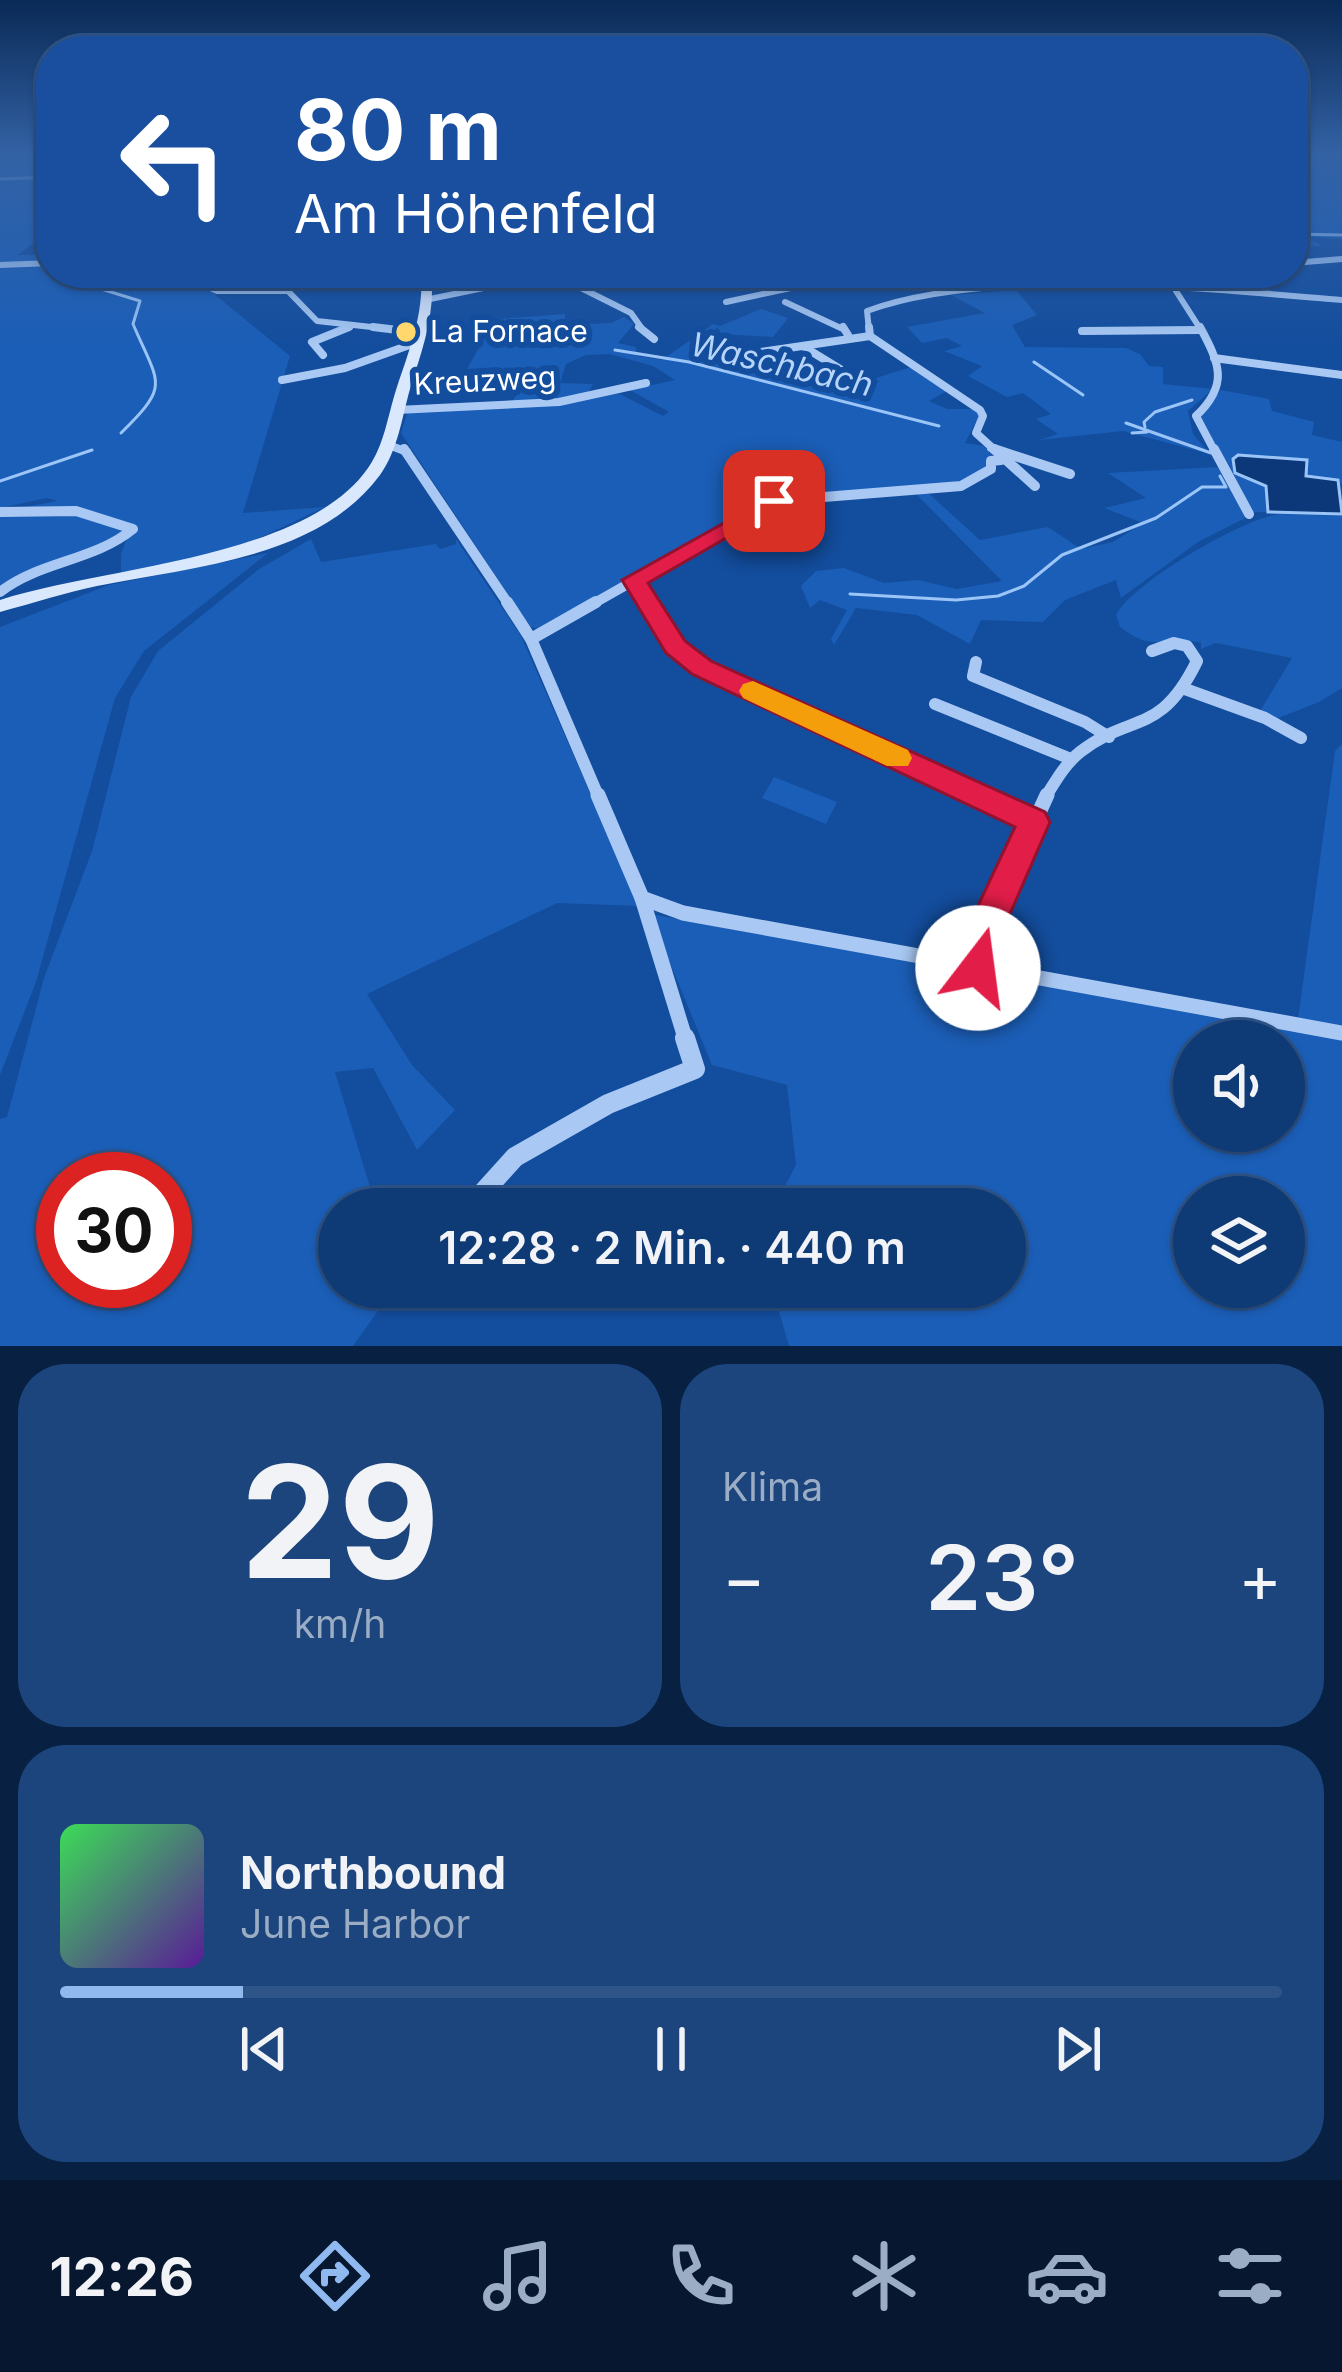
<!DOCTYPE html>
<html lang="de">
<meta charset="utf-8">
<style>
:root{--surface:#0e3a76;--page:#1c457e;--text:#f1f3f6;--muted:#9badc5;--line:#2e5488;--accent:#90b9f0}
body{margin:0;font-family:Inter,sans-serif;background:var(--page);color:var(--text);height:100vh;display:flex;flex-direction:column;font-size:45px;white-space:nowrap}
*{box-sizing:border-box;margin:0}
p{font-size:39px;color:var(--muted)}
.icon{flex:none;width:66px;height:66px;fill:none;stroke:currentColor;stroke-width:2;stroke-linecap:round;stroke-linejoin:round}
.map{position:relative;height:1346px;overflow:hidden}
.side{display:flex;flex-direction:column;gap:18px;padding:18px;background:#082041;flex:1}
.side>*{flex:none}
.guide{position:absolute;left:36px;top:36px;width:1272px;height:252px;border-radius:48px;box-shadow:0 3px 9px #0004,0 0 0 3px var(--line);background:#1a4fa0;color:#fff;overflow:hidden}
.tools{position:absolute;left:1173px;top:1020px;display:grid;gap:24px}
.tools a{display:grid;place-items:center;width:132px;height:132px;border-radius:50%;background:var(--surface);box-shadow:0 3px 9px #0004,0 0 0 3px var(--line);font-size:60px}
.speed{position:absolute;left:36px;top:1152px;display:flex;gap:24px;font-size:60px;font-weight:700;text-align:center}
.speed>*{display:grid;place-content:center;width:156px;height:156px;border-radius:50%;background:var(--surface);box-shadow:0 3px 9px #0004,0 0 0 3px var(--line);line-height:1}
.speed .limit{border:18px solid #d22;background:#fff;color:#111}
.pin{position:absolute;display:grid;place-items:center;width:102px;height:102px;color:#fff;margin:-51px;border-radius:24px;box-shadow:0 6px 18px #0006}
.me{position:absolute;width:132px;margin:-66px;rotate:15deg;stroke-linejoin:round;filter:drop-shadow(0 0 9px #0008)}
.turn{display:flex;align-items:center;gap:42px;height:252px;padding:0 60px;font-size:54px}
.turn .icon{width:156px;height:156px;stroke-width:2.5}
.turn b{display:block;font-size:84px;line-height:102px}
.big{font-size:90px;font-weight:600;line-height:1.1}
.side .card{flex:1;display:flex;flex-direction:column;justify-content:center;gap:18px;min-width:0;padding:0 42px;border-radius:48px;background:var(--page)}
.side .dial{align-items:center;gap:0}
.dial b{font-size:156px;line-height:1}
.song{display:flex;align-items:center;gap:36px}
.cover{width:144px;height:144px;border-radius:18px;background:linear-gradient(135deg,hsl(130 70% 55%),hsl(270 70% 35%))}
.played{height:12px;border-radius:6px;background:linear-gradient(90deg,var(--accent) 15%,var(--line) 15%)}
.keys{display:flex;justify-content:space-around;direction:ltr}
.heat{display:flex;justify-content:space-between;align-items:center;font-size:66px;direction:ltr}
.side .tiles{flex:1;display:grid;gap:18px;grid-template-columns:1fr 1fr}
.card:last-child{grid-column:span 2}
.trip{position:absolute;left:318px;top:1188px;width:708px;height:120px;border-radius:60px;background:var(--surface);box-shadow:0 3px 9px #0004,0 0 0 3px var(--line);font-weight:600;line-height:120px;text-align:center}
.dock{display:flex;height:192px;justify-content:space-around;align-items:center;background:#06172f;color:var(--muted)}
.dock .icon{width:84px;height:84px}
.dock .active{color:var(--accent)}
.dock b{font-size:54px;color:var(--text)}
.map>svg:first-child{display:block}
.green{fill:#1b5eb7;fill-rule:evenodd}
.water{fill:#0c3879;stroke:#9bc4f7;stroke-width:3}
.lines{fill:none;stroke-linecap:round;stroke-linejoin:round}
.stream{stroke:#9bc4f7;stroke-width:3}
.minor-far5{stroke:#a9c9f4;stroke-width:6}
.minor-far4{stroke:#a9c9f4;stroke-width:8}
.minor-far3{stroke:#a9c9f4;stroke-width:10}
.minor-far2{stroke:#a9c9f4;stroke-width:12}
.minor-far1{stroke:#a9c9f4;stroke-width:15}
.minor{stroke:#a9c9f4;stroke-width:20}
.secondary{fill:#d9e8fd;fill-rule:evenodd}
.route{fill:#e11d48;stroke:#92132f;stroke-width:3}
.slow{fill:#f59e0b}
.poi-dot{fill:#ffd76c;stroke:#134d9d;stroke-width:4.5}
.labels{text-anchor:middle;stroke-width:12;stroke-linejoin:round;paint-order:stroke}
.far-poi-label{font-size:30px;fill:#fff;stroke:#134d9d;text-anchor:start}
.far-street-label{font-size:30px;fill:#fff;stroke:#134d9d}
.far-water-label{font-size:33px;font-style:italic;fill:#b6d4fa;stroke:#134d9d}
</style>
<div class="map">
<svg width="1342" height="1346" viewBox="0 0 1342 1346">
<rect width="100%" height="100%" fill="#134d9d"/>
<g class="green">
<polygon points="0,156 51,156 46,177 51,177 51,244 31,245 17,255 51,255 51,273 165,273 213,293 290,356 243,513 325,507 232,551 121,573 121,554 132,525 126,536 0,588 0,512 57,501 47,498 0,508 0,267 4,264 0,262"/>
<polygon points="1293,156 1342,156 1342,239 1306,237 1323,246 1293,246"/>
<polygon points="1016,290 1037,315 1012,325 1025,347 1126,348 1140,354 1149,366 1163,367 1163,384 1213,389 1188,411 1193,434 1210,454 1123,431 1039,440 1058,434 1036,419 1051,414 1023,393 1007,397 968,376 982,366 944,351 962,346 947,338 922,343 907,327 985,313 951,295"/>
<path d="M761,309L788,318L773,337L722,334L717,327L700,357L815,380L880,382L873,379L911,367L947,391L929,401L947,409H976L980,414L965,443L984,446L994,458L973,480L766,501L538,629L529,626L401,433L408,410L506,409L525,384L498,367L467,369L491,326L472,321L565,314L564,325L611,323L624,317L634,324L618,343L636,347L637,356L662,360L713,324L720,326ZM610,354L653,366L675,380L630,390L669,412L663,416L616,392L588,393L593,384L560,383L566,364L586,355Z"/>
<polygon points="1221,390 1269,399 1272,411 1314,422 1312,435 1342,442 1342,485 1338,480 1306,476 1266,486 1268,512 1251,512 1196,413"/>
<polygon points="1218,467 1245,518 1198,542 1121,598 1116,580 1065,600 1043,622 981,620 970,644 917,615 856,608 834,645 831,639 847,610 820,600 810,608 801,586 816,571 844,568 884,583 918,580 957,589 1002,581 914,492 926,491 980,540 1048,527 1081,549 1113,542 1143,523 1104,508 1146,498 1108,473"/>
<path d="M1278,514L1342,516V688L1319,702L1276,719L1260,711L1292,658L1216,643L1201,649V642C1166,638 1151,652 1120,627L1116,615C1134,582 1239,521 1278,514Z"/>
<path d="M311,539L321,562L436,544L440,549L456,544V539L521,636L640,906L557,903L367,994L412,1065L455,1110L417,1150L373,1068L335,1072L370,1187L387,1209H339V1287H395L353,1346H0V1119L7,1117L44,978L92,851L131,697L158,651L259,569ZM63,1179H165V1281H63Z"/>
<polygon points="268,553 144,651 115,698 36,982 0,1075 0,627 109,585"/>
<polygon points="1342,744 1342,1028 1298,1019 1335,751"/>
<polygon points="774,777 837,802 826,824 762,798"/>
<path d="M650,914L1342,1040V1346H789L772,1287H1005V1209H773L796,1165L787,1085L712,1065ZM1194,1041H1284V1131H1194ZM1194,1197H1284V1287H1194Z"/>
</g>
<polygon class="water" points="1238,455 1307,460 1306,476 1338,480 1342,514 1268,512 1266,486 1235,473 1233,459"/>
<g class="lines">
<g class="stream">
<polyline points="0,179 51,177"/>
<polyline points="1293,234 1342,235"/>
<path d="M69,279L140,301L133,324C159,385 171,384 121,433"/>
<polyline points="615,350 689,362 939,426"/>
<polyline points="1034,362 1083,395"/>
<polyline points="1126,423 1211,453"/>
<polyline points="1145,427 1144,422 1155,412 1192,400"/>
<polyline points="1132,433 1147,432"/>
<polyline points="0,481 92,450"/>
<polyline points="850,594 956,600 998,596 1024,586 1062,555 1156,518 1202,487 1226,487 1220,476"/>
</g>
<g class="minor-far5">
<polyline points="1293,263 1342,259"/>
<polyline points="0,265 51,263"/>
<polyline points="175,273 217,291 288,291 317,321 399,330"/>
<polyline points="1137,273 1170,288"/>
<polyline points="561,278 631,313 643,330"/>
<polyline points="688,285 748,273"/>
<polyline points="1176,291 1201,330"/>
<polyline points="430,299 493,286 608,273"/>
<polyline points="726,302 823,281 834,273"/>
<polyline points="785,302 845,330"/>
<polyline points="341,330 350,327"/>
<path d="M869,330L867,311C991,266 1209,289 1342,300"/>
<polyline points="1152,330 1199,330"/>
</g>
<g class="minor-far4">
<polyline points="373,327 422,333"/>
<polyline points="639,327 654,339"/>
<polyline points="843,327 848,335"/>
<polyline points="869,327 870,336 980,410 983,416 976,433 997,452"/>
<path d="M1200,327C1220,364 1229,385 1196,416L1215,452"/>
<polyline points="1082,331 1199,330"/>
<polyline points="804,347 840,369"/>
<polyline points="761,352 870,336"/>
<polyline points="323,355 312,342 349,327"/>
<polyline points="1214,358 1342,375"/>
<polyline points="282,380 345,368 418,342"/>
<polyline points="397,410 559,402 646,383"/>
<polyline points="386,444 407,452"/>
<polyline points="991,448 1003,452"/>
</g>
<g class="minor-far3">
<polyline points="404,449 509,605"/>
<polyline points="994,449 1070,474"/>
<polyline points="994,449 1035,486"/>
<polyline points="1214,449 1249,514"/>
<path d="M0,512L76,511L133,529C94,561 40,561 0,592"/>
<polyline points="634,581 649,605"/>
<polyline points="591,605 774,501 961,486 991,469 991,461 1001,460"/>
</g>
<g class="minor-far2">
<polyline points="507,602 531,639 599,798"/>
<polyline points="647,602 676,647 701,667 982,798"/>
<polyline points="531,639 596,602"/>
<polyline points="976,662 973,676 1085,722 1109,737"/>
<polyline points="1185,689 1265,718 1301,738"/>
<polyline points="935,704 1071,759"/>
<path d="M1045,798C1055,782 1065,764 1080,752C1131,712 1160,737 1197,661L1187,646L1174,643L1152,651"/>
</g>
<g class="minor-far1">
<polyline points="598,795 642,898 683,913 1342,1033"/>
<polyline points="976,795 1034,822"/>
<polyline points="642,898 686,1041"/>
<polyline points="978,968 978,946 1047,795"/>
</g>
<polyline class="minor" points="468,1209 515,1157 608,1104 695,1069 685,1038"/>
<path class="secondary" d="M421,273H431C436,314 422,350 410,389C402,417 398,450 380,475C318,559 191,567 97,586C64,593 33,603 0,612V600C102,567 305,559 368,468C384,446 388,415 396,390C409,350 424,315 421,273Z"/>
</g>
<linearGradient id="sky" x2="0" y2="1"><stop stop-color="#0a2a56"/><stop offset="0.45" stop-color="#3362a5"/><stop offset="1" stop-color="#3362a5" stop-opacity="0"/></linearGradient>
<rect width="1342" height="345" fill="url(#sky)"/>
<polygon class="route" points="774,495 782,497 782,506 648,583 685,641 711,661 1045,812 1050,822 996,946 997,968 991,980 978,985 965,980 959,946 1015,827 692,674 666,653 622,580"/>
<polygon class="slow" points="753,681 908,750 912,758 908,766 887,766 743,698 739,691 743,684"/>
<circle class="poi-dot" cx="406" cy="332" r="12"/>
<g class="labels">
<g class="far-poi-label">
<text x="430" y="342">La Fornace</text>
</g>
<g class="far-street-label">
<text transform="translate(485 381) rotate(-3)" y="10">Kreuzweg</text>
</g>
<g class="far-water-label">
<text transform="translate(782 364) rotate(13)" y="12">Waschbach</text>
</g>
</g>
</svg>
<div class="tools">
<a><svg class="icon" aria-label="sound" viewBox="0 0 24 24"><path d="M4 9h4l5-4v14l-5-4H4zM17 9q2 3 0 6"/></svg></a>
<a><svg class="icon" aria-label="layers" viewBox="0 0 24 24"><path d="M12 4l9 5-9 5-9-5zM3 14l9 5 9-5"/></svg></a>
</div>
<div class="speed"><div class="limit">30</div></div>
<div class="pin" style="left:774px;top:501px;background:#d93025"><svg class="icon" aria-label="arrive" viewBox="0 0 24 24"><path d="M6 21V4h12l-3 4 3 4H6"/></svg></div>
<svg class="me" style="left:978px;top:968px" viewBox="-20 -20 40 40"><circle r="19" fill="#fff"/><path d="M0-13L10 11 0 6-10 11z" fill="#e11d48"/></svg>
<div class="trip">12:28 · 2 Min. · 440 m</div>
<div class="guide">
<div class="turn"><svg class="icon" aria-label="left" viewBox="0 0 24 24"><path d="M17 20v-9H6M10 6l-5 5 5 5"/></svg><div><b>80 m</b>Am Höhenfeld</div></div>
</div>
</div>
<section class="side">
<div class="tiles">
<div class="card dial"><b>29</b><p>km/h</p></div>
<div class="card"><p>Klima</p>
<div class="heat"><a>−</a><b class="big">23°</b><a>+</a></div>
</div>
<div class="card">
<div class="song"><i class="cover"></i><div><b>Northbound</b><p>June Harbor</p></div></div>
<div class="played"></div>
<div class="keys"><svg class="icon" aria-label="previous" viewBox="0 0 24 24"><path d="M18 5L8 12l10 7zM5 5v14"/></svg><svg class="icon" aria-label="pause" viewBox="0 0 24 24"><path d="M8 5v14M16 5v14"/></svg><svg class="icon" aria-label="next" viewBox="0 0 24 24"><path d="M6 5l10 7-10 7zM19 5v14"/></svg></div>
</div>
</div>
</section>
<nav class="dock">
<b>12:26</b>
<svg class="icon active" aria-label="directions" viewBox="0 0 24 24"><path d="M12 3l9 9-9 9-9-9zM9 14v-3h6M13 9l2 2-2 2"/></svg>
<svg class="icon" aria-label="music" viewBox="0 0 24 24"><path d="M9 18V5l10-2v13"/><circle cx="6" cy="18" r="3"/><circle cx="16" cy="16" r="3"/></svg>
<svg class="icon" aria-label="phone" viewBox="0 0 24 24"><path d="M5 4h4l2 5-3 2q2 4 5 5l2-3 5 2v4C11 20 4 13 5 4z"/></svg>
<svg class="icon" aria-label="climate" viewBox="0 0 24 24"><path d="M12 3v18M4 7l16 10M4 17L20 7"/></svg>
<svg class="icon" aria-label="car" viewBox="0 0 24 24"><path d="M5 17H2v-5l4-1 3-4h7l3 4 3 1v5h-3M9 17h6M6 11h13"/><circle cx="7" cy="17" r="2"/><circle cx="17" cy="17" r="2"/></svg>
<svg class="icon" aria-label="filters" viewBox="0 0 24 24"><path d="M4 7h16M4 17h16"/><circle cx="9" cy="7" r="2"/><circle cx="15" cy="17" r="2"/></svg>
</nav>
